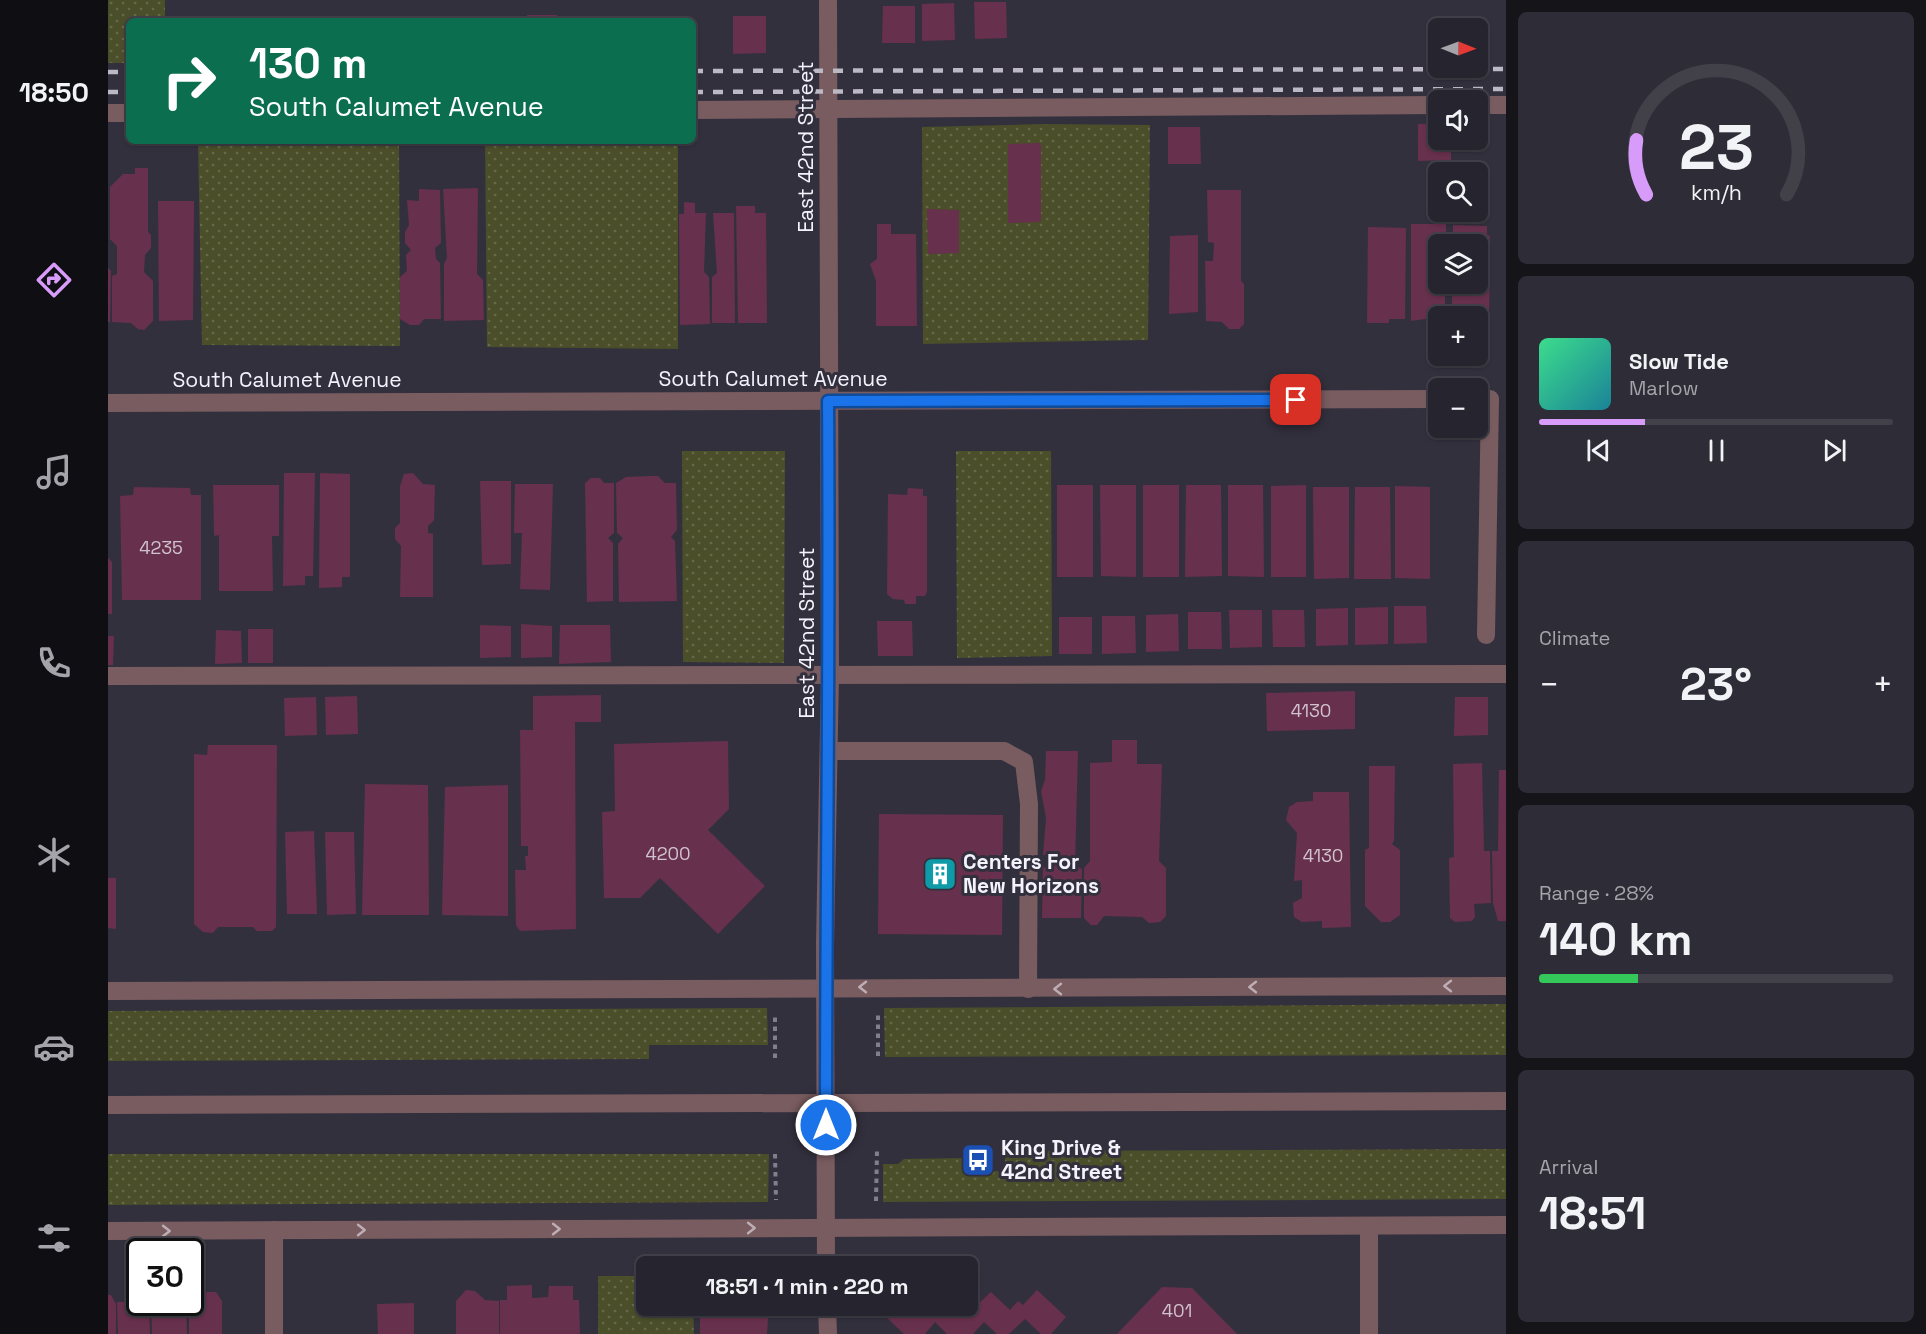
<!DOCTYPE html>
<meta charset="utf-8">
<style>
:root{--surface:#26242e;--page:#2e2c36;--text:#f1f3f6;--muted:#a4a4aa;--line:#42414a;--accent:#d79bf9}
body{margin:0;font-family:"Space Grotesk",sans-serif;background:var(--page);color:var(--text);height:100vh;display:flex;flex-direction:column;font-size:22px;white-space:nowrap}
*{box-sizing:border-box;margin:0}
p{font-size:20px;color:var(--muted)}
.icon{flex:none;width:33px;height:33px;fill:none;stroke:currentColor;stroke-width:2;stroke-linecap:round;stroke-linejoin:round}
.map{position:relative;flex:1;overflow:hidden}
.details{display:flex;flex-direction:column;gap:12px;padding:12px;background:#151419;width:420px}
.details>*{flex:none}
.hud{position:absolute;left:18px;top:18px;width:570px;height:126px;border-radius:9px;box-shadow:0 2px 4px #0004,0 0 0 2px var(--line);background:#0b6e4f;color:#fff;overflow:hidden}
.needle{width:39px;rotate:91deg}
.controls{position:absolute;left:1320px;top:18px;display:grid;gap:12px}
.controls a{display:grid;place-items:center;width:60px;height:60px;border-radius:9px;background:var(--surface);box-shadow:0 2px 4px #0004,0 0 0 2px var(--line);font-size:30px}
.speed{position:absolute;left:18px;top:1238px;display:flex;gap:12px;font-size:30px;font-weight:700;text-align:center}
.speed>*{display:grid;place-content:center;width:78px;height:78px;border-radius:50%;background:var(--surface);box-shadow:0 2px 4px #0004,0 0 0 2px var(--line);line-height:1}
.speed .limit{border:3px solid #111;border-radius:9px;background:#fff;color:#111}
.pin{position:absolute;display:grid;place-items:center;width:51px;height:51px;color:#fff;margin:-26px;border-radius:12px;box-shadow:0 3px 9px #0006}
.me{position:absolute;width:66px;margin:-33px;rotate:0deg;stroke-linejoin:round;filter:drop-shadow(0 0 4px #0008)}
.turn{display:flex;align-items:center;gap:21px;height:126px;padding:0 24px;font-size:27px}
.turn .icon{width:78px;height:78px;stroke-width:2.5}
.turn b{display:block;font-size:42px;line-height:51px}
.big{font-size:45px;font-weight:700;line-height:1.1}
.details .widget{flex:1;display:flex;flex-direction:column;justify-content:center;gap:9px;min-width:0;padding:0 21px;border-radius:9px;background:var(--page)}
.details .dial{align-items:center;gap:0}
.dial svg{height:156px;overflow:visible;fill:none;stroke:var(--line);stroke-width:7;stroke-linecap:round;text-anchor:middle}
.dial text{fill:var(--text);stroke:none}
.song{display:flex;align-items:center;gap:18px}
.cover{width:72px;height:72px;border-radius:9px;background:linear-gradient(135deg,hsl(150 70% 55%),hsl(190 70% 35%))}
.played{height:6px;border-radius:3px;background:linear-gradient(90deg,var(--accent) 30%,var(--line) 30%)}
.keys{display:flex;justify-content:space-around;direction:ltr}
.heat{display:flex;justify-content:space-between;align-items:center;font-size:33px;direction:ltr}
.charge{height:9px;border-radius:4px;background:linear-gradient(90deg,#34c759 28%,var(--line) 0)}
.trip{position:absolute;left:528px;top:1256px;width:342px;height:60px;border-radius:9px;background:var(--surface);box-shadow:0 2px 4px #0004,0 0 0 2px var(--line);font-weight:700;line-height:60px;text-align:center}
main{display:flex;flex:1;min-height:0}
.tabs{display:flex;flex-direction:column;width:108px;justify-content:space-around;align-items:center;background:#0f0e12;color:var(--muted)}
.tabs .icon{width:42px;height:42px}
.tabs .selected{color:var(--accent)}
.tabs b{font-size:27px;color:var(--text)}
.map>svg:first-child{display:block}
.grass{fill:url(#grass-dots)}
.building{fill:#67304c}
.lines{fill:none;stroke-linecap:round;stroke-linejoin:round}
.path{stroke:#817f8b;stroke-width:4;stroke-dasharray:4.5 4.5;stroke-linecap:butt}
.minor{stroke:#795c60;stroke-width:18}
.rail{stroke:#bcb9c4;stroke-width:4.5;stroke-dasharray:10 10;stroke-linecap:butt}
.oneway{stroke:#bdaeb5}
.route-casing{stroke:#114b97;stroke-width:15}
.route{stroke:#1a73e8;stroke-width:10}
.labels{text-anchor:middle;stroke-width:6;stroke-linejoin:round;paint-order:stroke}
.number-label{font-size:18px;fill:#d1c2cf}
.street-label{font-size:21px;fill:#f4f2fb;stroke:#33303e}
.poi-label{font-size:21px;font-weight:bold;fill:#f4f2fb;stroke:#33303e;text-anchor:start}
</style>
<main>
<nav class="tabs">
<b>18:50</b>
<svg class="icon selected" aria-label="directions" viewBox="0 0 24 24"><path d="M12 3l9 9-9 9-9-9zM9 14v-3h6M13 9l2 2-2 2"/></svg>
<svg class="icon" aria-label="music" viewBox="0 0 24 24"><path d="M9 18V5l10-2v13"/><circle cx="6" cy="18" r="3"/><circle cx="16" cy="16" r="3"/></svg>
<svg class="icon" aria-label="phone" viewBox="0 0 24 24"><path d="M5 4h4l2 5-3 2q2 4 5 5l2-3 5 2v4C11 20 4 13 5 4z"/></svg>
<svg class="icon" aria-label="climate" viewBox="0 0 24 24"><path d="M12 3v18M4 7l16 10M4 17L20 7"/></svg>
<svg class="icon" aria-label="car" viewBox="0 0 24 24"><path d="M5 17H2v-5l4-1 3-4h7l3 4 3 1v5h-3M9 17h6M6 11h13"/><circle cx="7" cy="17" r="2"/><circle cx="17" cy="17" r="2"/></svg>
<svg class="icon" aria-label="filters" viewBox="0 0 24 24"><path d="M4 7h16M4 17h16"/><circle cx="9" cy="7" r="2"/><circle cx="15" cy="17" r="2"/></svg>
</nav>
<div class="map">
<svg width="1398" height="1334" viewBox="0 0 1398 1334">
<defs>
<pattern id="grass-dots" width="8" height="8" patternUnits="userSpaceOnUse" patternTransform="scale(1.5)"><rect width="8" height="8" fill="#4a4e29"/><path d="M2 2h.1M6 6h.1" fill="none" stroke="#656849" stroke-width="1.8" stroke-linecap="round"/></pattern>
</defs>
<rect width="100%" height="100%" fill="#33303e"/>
<g class="grass">
<polygon points="0,0 57,0 57,21 21,21 21,63 0,63"/>
<polygon points="936,124 1042,125 1040,340 815,344 814,127"/>
<polygon points="90,141 291,141 292,346 94,345"/>
<polygon points="377,141 570,141 570,349 379,347"/>
<polygon points="574,451 677,451 676,663 575,662"/>
<polygon points="848,451 943,451 944,656 849,658"/>
<polygon points="1398,1004 1398,1055 777,1057 776,1008"/>
<polygon points="659,1008 660,1045 541,1045 541,1059 0,1061 0,1011"/>
<polygon points="1398,1149 1398,1199 775,1202 775,1164 790,1164 796,1159 856,1158 857,1172 897,1171 897,1151"/>
<polygon points="0,1154 661,1154 660,1202 0,1205"/>
<polygon points="490,1276 538,1276 538,1305 585,1305 586,1334 490,1334"/>
</g>
<g class="building">
<polygon points="866,2 898,2 899,38 867,39"/>
<polygon points="846,3 847,40 814,41 814,4"/>
<polygon points="775,6 807,6 807,43 774,43"/>
<rect x="419" y="15" width="30" height="6"/>
<polygon points="625,16 658,16 658,53 625,54"/>
<rect x="585" y="24" width="3" height="32"/>
<polygon points="1310,124 1330,124 1330,140 1343,140 1343,160 1310,161"/>
<polygon points="1060,127 1092,127 1093,164 1060,164"/>
<polygon points="933,143 933,222 900,223 900,144"/>
<polygon points="27,168 40,168 40,232 43,235 43,248 37,255 36,272 45,281 45,321 36,330 30,329 23,323 4,322 4,276 9,274 9,246 2,239 2,187 15,174 27,174"/>
<polygon points="370,188 369,274 375,280 376,320 336,321 336,264 339,258 335,189"/>
<polygon points="311,189 332,190 333,243 327,248 328,259 332,263 333,319 316,319 311,325 302,325 292,319 292,277 299,271 298,255 303,250 297,243 297,232 301,225 299,200 311,201"/>
<polygon points="1099,190 1133,190 1133,281 1136,284 1136,324 1131,329 1121,329 1114,322 1098,321 1097,261 1105,261 1106,243 1100,242"/>
<polygon points="50,201 86,201 85,320 51,321"/>
<polygon points="576,202 587,203 587,213 598,213 596,272 601,277 602,324 572,325 571,214 576,214"/>
<polygon points="628,206 647,206 647,213 658,213 659,323 630,323"/>
<polygon points="819,209 851,210 851,253 820,254"/>
<polygon points="605,213 626,213 627,323 604,323 604,277 609,273"/>
<polygon points="769,224 783,224 783,234 808,234 809,326 768,326 768,281 762,264 769,259"/>
<polygon points="1303,224 1338,224 1338,244 1330,244 1330,284 1337,284 1337,316 1303,321"/>
<polygon points="1345,225 1379,226 1379,235 1382,236 1381,327 1370,327 1370,316 1344,316 1344,284 1370,284 1370,244 1345,244"/>
<polygon points="1260,227 1298,228 1297,319 1281,319 1281,323 1259,323"/>
<polygon points="1090,235 1090,312 1061,314 1062,236"/>
<polygon points="0,268 3,271 2,322 0,322"/>
<polygon points="176,473 207,473 205,576 197,576 197,585 175,586"/>
<polygon points="212,473 242,474 242,577 234,577 234,587 211,588"/>
<polygon points="305,473 315,484 327,485 326,520 320,526 320,533 325,534 325,597 292,597 293,546 287,539 287,528 292,523 292,486 296,474"/>
<polygon points="542,476 550,476 557,483 568,483 569,530 563,537 567,541 569,601 511,602 510,544 515,538 509,533 508,483 518,477"/>
<polygon points="483,478 492,478 496,483 506,483 506,533 500,538 505,543 505,601 479,602 477,483"/>
<polygon points="372,481 403,481 403,564 374,565"/>
<polygon points="407,484 445,484 442,590 412,589 414,533 406,533"/>
<polygon points="105,485 171,485 171,536 164,536 165,591 111,591 111,535 106,536"/>
<rect x="949" y="485" width="36" height="92"/>
<polygon points="992,485 1028,485 1028,577 993,576"/>
<rect x="1035" y="485" width="36" height="92"/>
<polygon points="1078,485 1113,485 1114,576 1077,577"/>
<polygon points="1120,485 1155,485 1156,577 1120,576"/>
<polygon points="1198,485 1198,577 1163,577 1163,486"/>
<polygon points="1287,486 1322,487 1322,579 1287,578"/>
<polygon points="26,487 82,488 83,495 93,495 93,600 14,600 12,496 25,495"/>
<polygon points="1205,487 1241,487 1241,578 1206,579"/>
<polygon points="1247,487 1282,487 1283,579 1246,579"/>
<polygon points="800,488 815,489 815,496 819,496 819,592 817,596 808,596 808,604 797,604 796,600 785,599 779,594 780,494 799,495"/>
<polygon points="0,558 4,562 4,614 0,614"/>
<polygon points="1286,606 1318,606 1319,643 1286,644"/>
<polygon points="1280,607 1280,644 1247,645 1247,608"/>
<polygon points="1240,608 1240,645 1208,646 1208,609"/>
<polygon points="1121,610 1154,610 1154,647 1122,648"/>
<polygon points="1164,610 1196,610 1197,647 1165,647"/>
<polygon points="1080,612 1113,612 1114,649 1080,649"/>
<polygon points="1070,614 1071,651 1038,652 1038,615"/>
<polygon points="994,616 1027,616 1028,653 994,654"/>
<rect x="951" y="617" width="33" height="37"/>
<polygon points="769,621 804,621 805,656 770,656"/>
<polygon points="413,624 444,626 444,657 413,658"/>
<polygon points="372,625 403,626 403,657 372,658"/>
<polygon points="452,625 502,625 503,662 451,664"/>
<rect x="140" y="629" width="25" height="34"/>
<polygon points="108,630 133,631 134,663 107,664"/>
<polygon points="0,636 6,636 5,665 0,665"/>
<polygon points="1247,691 1247,729 1159,731 1158,693"/>
<polygon points="493,695 493,722 467,722 468,929 412,931 408,925 407,870 418,870 417,856 420,856 420,846 413,846 412,730 425,730 425,696"/>
<polygon points="249,696 250,734 218,735 217,697"/>
<polygon points="208,697 209,735 177,736 176,698"/>
<polygon points="1347,697 1380,697 1380,735 1346,736"/>
<polygon points="1004,740 1029,740 1029,764 1054,764 1051,861 1058,868 1058,916 1052,922 1041,923 1034,917 996,916 989,925 983,925 976,918 976,868 982,861 982,763 1004,762"/>
<polygon points="620,741 621,809 600,830 657,886 610,934 552,878 532,898 496,898 494,812 507,811 506,744"/>
<polygon points="100,745 169,745 168,927 164,931 149,931 145,927 110,927 105,933 95,932 86,924 86,754 99,755"/>
<polygon points="938,751 970,751 967,866 974,869 973,918 934,918 935,867 942,868 942,855 935,855 938,818 933,791 937,780"/>
<polygon points="1374,763 1376,851 1382,851 1383,903 1366,904 1367,917 1364,921 1347,922 1342,918 1341,858 1346,857 1345,764"/>
<polygon points="1261,766 1287,766 1286,841 1284,844 1292,850 1292,915 1282,922 1273,922 1257,906 1257,850 1261,848"/>
<polygon points="1391,770 1398,770 1398,921 1390,921 1385,903 1384,851 1390,851"/>
<polygon points="257,784 320,785 321,915 254,915"/>
<polygon points="400,785 400,916 334,915 337,787"/>
<polygon points="1205,792 1241,792 1243,927 1214,928 1214,921 1194,922 1186,917 1185,903 1194,898 1194,880 1186,881 1189,833 1178,820 1181,807 1189,802 1205,801"/>
<polygon points="771,814 895,815 894,935 770,934"/>
<polygon points="206,831 209,914 179,914 177,832"/>
<polygon points="217,832 246,832 248,914 219,915"/>
<polygon points="0,878 8,878 8,929 0,928"/>
<polygon points="424,1285 424,1298 440,1297 441,1286 465,1286 465,1300 471,1300 472,1334 392,1334 392,1300 399,1300 399,1286"/>
<polygon points="1054,1287 1084,1288 1129,1334 1009,1334"/>
<polygon points="358,1290 367,1291 377,1300 391,1301 391,1334 348,1334 348,1301"/>
<polygon points="929,1290 958,1317 943,1334 933,1334 917,1319 901,1334 889,1334 876,1322 865,1334 839,1334 827,1322 817,1334 796,1334 777,1316 787,1305 854,1305 858,1308 866,1299 870,1304 883,1292 902,1310 910,1301 915,1305"/>
<polygon points="99,1292 108,1292 114,1301 114,1334 81,1334 81,1302 90,1302"/>
<polygon points="28,1293 32,1293 32,1302 41,1302 42,1334 10,1334 9,1302 24,1302"/>
<polygon points="0,1295 3,1295 8,1304 8,1334 0,1334"/>
<polygon points="43,1302 78,1302 79,1334 44,1334"/>
<polygon points="306,1303 306,1334 270,1334 269,1304"/>
<polygon points="592,1305 661,1305 659,1334 592,1334"/>
</g>
<g class="lines">
<g class="path">
<polyline points="770,1056 770,1015"/>
<polyline points="667,1058 667,1014"/>
<polyline points="667,1154 668,1200"/>
<polyline points="768,1201 769,1151"/>
</g>
<g class="minor">
<polyline points="1370,105 1398,105"/>
<polyline points="585,110 1330,105"/>
<polyline points="0,113 21,113"/>
<polyline points="0,403 1330,399"/>
<polyline points="1378,635 1382,399"/>
<polyline points="0,676 1398,674"/>
<polyline points="722,751 896,751 916,762 921,804 920,989"/>
<polyline points="0,991 1398,986"/>
<polyline points="0,1105 1398,1101"/>
<polyline points="1261,1226 1261,1334"/>
<polyline points="166,1230 166,1334"/>
<polyline points="0,1231 1398,1225"/>
<polyline points="718,1266 717,944 722,674 720,0"/>
<polyline points="719,1305 720,1334"/>
</g>
<g class="rail">
<polyline points="585,71 1398,69"/>
<polyline points="0,72 21,72"/>
<polyline points="0,92 21,92"/>
<polyline points="585,92 1398,89"/>
</g>
</g>
<defs><path id="oneway-chevron" d="M-2-3.5L2.5 0L-2 3.5" fill="none" stroke-width="1.6" stroke-linecap="round" stroke-linejoin="round" transform="scale(1.5)"/></defs>
<g class="oneway">
<use href="#oneway-chevron" transform="translate(1340 986) rotate(180)"/>
<use href="#oneway-chevron" transform="translate(755 987) rotate(-180)"/>
<use href="#oneway-chevron" transform="translate(1145 987) rotate(180)"/>
<use href="#oneway-chevron" transform="translate(950 989) rotate(180)"/>
<use href="#oneway-chevron" transform="translate(643 1228)"/>
<use href="#oneway-chevron" transform="translate(448 1229)"/>
<use href="#oneway-chevron" transform="translate(253 1230)"/>
<use href="#oneway-chevron" transform="translate(58 1231)"/>
</g>
<g class="lines">
<defs>
<path id="route" d="M718,1125C718,884 722,642 720,401L1188,400"/>
</defs>
<use href="#route" class="route-casing"/>
<use href="#route" class="route"/>
</g>
<defs>
<symbol id="building-square" viewBox="-11 -11 22 22"><rect x="-9" y="-9" width="18" height="18" rx="4" fill="#0f9aa8" stroke="#33303e"/><path d="M-4-6H4V6H1V3H-1V6H-4ZM-2.5-4.3h1.7v1.8h-1.7ZM.8-4.3h1.7v1.8H.8ZM-2.5-1h1.7V.8h-1.7ZM.8-1h1.7V.8H.8Z" fill="#fff"/></symbol>
<symbol id="bus-square" viewBox="-11 -11 22 22"><rect x="-9" y="-9" width="18" height="18" rx="4" fill="#1a4fb4" stroke="#33303e"/><path d="M-5-6H5V4H4V6H2V4H-2V6H-4V4H-5ZM-3.5-4V0h7V-4ZM-3.5 1.2v1.5H-2V1.2ZM2 1.2v1.5H3.5V1.2Z" fill="#fff"/></symbol>
</defs>
<g fill-rule="evenodd">
<use href="#building-square" x="813" y="855" width="38" height="38"/>
<use href="#bus-square" x="851" y="1141" width="38" height="38"/>
</g>
<g class="labels">
<g class="number-label">
<text x="53" y="554">4235</text>
<text x="1203" y="717">4130</text>
<text x="560" y="860">4200</text>
<text x="1215" y="862">4130</text>
<text x="1069" y="1317">401</text>
</g>
<g class="street-label">
<text transform="translate(698 147) rotate(-90)" y="7">East 42nd Street</text>
<text x="665" y="386">South Calumet Avenue</text>
<text x="179" y="387">South Calumet Avenue</text>
<text transform="translate(699 633) rotate(-90)" y="7">East 42nd Street</text>
</g>
<g class="poi-label">
<text x="855" y="869">Centers For<tspan x="855" dy="24">New Horizons</tspan></text>
<text x="893" y="1155">King Drive &amp;<tspan x="893" dy="24">42nd Street</tspan></text>
</g>
</g>
</svg>
<div class="controls">
<a><svg class="needle" viewBox="-14 -14 28 28"><path d="M0-13l5 13h-10z" fill="#e53935"/><path d="M0 13l5-13h-10z" fill="#a4a4aa"/></svg></a>
<a><svg class="icon" aria-label="sound" viewBox="0 0 24 24"><path d="M4 9h4l5-4v14l-5-4H4zM17 9q2 3 0 6"/></svg></a>
<a><svg class="icon" aria-label="search" viewBox="0 0 24 24"><circle cx="10" cy="10" r="6"/><path d="M15 15l6 6"/></svg></a>
<a><svg class="icon" aria-label="layers" viewBox="0 0 24 24"><path d="M12 4l9 5-9 5-9-5zM3 14l9 5 9-5"/></svg></a>
<a>+</a>
<a>−</a>
</div>
<div class="speed"><div class="limit">30</div></div>
<div class="pin" style="left:1188px;top:400px;background:#d93025"><svg class="icon" aria-label="arrive" viewBox="0 0 24 24"><path d="M6 21V4h12l-3 4 3 4H6"/></svg></div>
<svg class="me" style="left:718px;top:1125px" viewBox="-20 -20 40 40"><circle r="17" fill="#1a73e8" stroke="#fff" stroke-width="3"/><path d="M0-11L8 9 0 5-8 9z" fill="#fff"/></svg>
<div class="trip">18:51 · 1 min · 220 m</div>
<div class="hud">
<div class="turn"><svg class="icon" aria-label="right" viewBox="0 0 24 24"><path d="M7 20v-9h11M14 6l5 5-5 5"/></svg><div><b>130 m</b>South Calumet Avenue</div></div>
</div>
</div>
<section class="details">
<div class="widget dial"><svg viewBox="0 0 100 80">
<path d="M14 69A42 42 0 1 1 86 69"/>
<path d="M14 69A42 42 0 0 1 9 41" stroke="#d79bf9"/>
<text x="50" y="56" font-size="32" font-weight="700">23</text>
<text x="50" y="72" font-size="11">km/h</text>
</svg></div>
<div class="widget">
<div class="song"><i class="cover"></i><div><b>Slow Tide</b><p>Marlow</p></div></div>
<div class="played"></div>
<div class="keys"><svg class="icon" aria-label="previous" viewBox="0 0 24 24"><path d="M18 5L8 12l10 7zM5 5v14"/></svg><svg class="icon" aria-label="pause" viewBox="0 0 24 24"><path d="M8 5v14M16 5v14"/></svg><svg class="icon" aria-label="next" viewBox="0 0 24 24"><path d="M6 5l10 7-10 7zM19 5v14"/></svg></div>
</div>
<div class="widget"><p>Climate</p>
<div class="heat"><a>−</a><b class="big">23°</b><a>+</a></div>
</div>
<div class="widget"><p>Range · 28%</p><b class="big">140 km</b><div class="charge"></div></div>
<div class="widget"><p>Arrival</p><b class="big">18:51</b></div>
</section>
</main>
